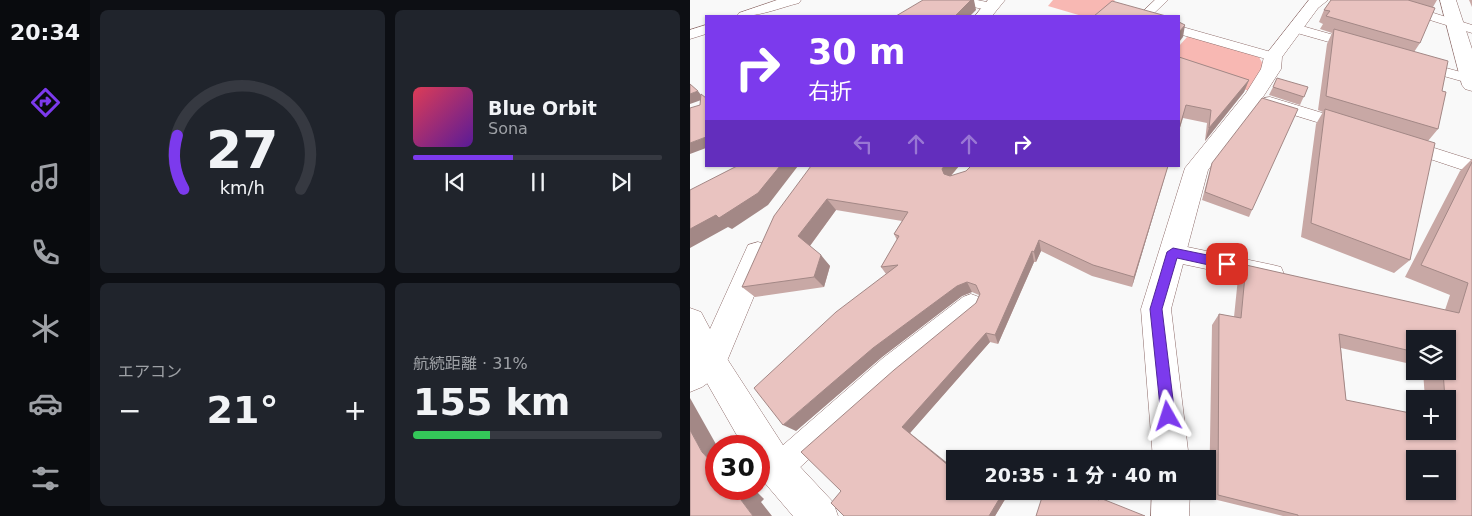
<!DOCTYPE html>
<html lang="ja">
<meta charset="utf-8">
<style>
:root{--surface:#171b24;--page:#20242c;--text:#f1f3f6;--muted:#9ea1a6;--line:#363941;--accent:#7c3aed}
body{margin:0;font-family:"DejaVu Sans","Noto Sans JP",sans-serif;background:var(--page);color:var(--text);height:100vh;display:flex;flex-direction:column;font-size:19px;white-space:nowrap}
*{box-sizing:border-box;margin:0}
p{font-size:16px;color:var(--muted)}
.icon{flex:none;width:28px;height:28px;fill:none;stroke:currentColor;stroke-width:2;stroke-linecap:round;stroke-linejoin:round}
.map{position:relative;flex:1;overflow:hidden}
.details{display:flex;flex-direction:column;gap:10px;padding:10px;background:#0d0f14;width:600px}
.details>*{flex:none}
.top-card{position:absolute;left:15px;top:15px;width:475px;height:152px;border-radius:0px;box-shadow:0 1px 4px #0004;background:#7c3aed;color:#fff;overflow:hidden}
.tools{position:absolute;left:716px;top:330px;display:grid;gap:10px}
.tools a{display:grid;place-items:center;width:50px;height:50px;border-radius:0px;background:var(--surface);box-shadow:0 1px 4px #0004;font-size:25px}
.speed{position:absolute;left:15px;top:435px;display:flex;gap:10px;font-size:25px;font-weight:700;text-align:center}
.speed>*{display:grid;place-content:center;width:65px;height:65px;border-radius:50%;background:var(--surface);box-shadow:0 1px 4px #0004;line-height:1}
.speed .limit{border:8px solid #d22;background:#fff;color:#111}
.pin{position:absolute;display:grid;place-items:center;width:42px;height:42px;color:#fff;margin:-21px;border-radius:10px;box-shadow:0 2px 8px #0006}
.me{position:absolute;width:55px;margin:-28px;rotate:354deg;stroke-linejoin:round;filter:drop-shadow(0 0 4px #0008)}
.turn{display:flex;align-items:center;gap:18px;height:105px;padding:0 20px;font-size:22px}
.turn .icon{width:65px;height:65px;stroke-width:2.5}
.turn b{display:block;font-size:35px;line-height:42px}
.lanes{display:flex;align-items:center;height:48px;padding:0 20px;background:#0003;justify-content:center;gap:25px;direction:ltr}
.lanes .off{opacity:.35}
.big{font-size:38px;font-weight:800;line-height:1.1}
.details .tile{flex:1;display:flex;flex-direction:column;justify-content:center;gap:8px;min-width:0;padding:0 18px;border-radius:8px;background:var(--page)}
.details .dial{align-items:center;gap:0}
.dial svg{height:130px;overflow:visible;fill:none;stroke:var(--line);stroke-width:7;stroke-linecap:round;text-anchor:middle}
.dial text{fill:var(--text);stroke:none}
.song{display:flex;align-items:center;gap:15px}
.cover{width:60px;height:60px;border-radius:8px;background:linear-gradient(135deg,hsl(350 70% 55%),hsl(270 70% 35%))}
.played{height:5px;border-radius:2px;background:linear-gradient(90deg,var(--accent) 40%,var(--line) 40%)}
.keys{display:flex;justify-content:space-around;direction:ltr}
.heat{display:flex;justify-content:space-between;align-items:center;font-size:28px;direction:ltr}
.charge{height:8px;border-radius:4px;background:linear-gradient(90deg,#34c759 31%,var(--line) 0)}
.details .tiles{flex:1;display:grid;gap:10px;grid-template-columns:repeat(2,1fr)}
.trip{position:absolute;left:256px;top:450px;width:270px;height:50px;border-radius:0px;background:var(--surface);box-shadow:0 1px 4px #0004;font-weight:800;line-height:50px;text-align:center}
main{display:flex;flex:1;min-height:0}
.tabs{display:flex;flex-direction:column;width:90px;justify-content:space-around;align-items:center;background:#090b0e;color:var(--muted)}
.tabs .icon{width:35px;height:35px}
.tabs .current{color:var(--accent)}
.tabs b{font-size:22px;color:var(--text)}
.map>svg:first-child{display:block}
.green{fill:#f8b8b3}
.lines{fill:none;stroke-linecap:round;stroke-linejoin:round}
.lane-casing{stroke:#8e6c6a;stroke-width:1}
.street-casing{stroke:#8e6c6a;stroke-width:1}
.secondary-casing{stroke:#8e6c6a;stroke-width:1}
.lane{fill:#fff;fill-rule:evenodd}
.street{fill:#fff;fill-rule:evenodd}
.secondary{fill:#fff;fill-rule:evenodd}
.wall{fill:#c8a8a5;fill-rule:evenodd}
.shaded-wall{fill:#a38886}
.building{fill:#e9c3c0;stroke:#a38886;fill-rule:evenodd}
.route{fill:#7c3aed;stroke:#51269a}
</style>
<main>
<nav class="tabs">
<b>20:34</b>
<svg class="icon current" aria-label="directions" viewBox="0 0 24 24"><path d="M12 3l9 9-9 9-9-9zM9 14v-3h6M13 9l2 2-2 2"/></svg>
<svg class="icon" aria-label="music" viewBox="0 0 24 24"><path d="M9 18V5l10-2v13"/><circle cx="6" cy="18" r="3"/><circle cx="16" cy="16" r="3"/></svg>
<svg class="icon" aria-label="phone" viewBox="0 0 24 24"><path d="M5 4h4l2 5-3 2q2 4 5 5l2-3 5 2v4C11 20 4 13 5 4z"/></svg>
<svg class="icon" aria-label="climate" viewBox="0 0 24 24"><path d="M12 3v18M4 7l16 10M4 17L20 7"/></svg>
<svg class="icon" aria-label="car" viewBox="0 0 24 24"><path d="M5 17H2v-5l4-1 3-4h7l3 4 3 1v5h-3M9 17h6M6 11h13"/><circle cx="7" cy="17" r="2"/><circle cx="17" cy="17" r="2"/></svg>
<svg class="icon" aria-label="filters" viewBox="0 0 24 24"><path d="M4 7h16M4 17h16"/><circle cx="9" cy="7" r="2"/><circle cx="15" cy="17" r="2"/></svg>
</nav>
<section class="details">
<div class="tiles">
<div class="tile dial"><svg viewBox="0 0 100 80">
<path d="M14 69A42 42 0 1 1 86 69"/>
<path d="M14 69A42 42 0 0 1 10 36" stroke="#7c3aed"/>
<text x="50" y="56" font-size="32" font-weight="700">27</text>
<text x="50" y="72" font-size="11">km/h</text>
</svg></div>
<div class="tile">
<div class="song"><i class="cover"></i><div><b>Blue Orbit</b><p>Sona</p></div></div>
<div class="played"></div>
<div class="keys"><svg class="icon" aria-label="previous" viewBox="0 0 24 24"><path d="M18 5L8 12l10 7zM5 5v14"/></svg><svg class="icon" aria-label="pause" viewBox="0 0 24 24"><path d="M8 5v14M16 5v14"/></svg><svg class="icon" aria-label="next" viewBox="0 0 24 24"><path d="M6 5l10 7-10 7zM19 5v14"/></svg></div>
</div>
<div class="tile"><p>エアコン</p>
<div class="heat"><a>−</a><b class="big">21°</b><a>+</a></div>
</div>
<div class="tile"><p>航続距離 · 31%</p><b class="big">155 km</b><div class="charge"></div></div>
</div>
</section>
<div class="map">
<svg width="782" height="516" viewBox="0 0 782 516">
<rect width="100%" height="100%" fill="#f9f9f9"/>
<g class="green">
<polygon points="363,0 425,0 408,16 392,16 358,6"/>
<polygon points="498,36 569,57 575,68 559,91 489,67 489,46"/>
</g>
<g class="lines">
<defs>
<g id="lane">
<path d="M87,0H111L109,3C89,8 69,17 47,16L49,13Z"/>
<polygon points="263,0 287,0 307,4 308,7 302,11 265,3"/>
<polygon points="465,0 478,0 461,16 448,16"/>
<polygon points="683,0 702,0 782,25 782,33 685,3"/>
<polygon points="605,24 672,43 674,46 667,50 600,31 598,28"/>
<polygon points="16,25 16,34 0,39 0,30"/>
<polygon points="489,26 588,54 590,57 588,60 583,61 489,34"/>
<polygon points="730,61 782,75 782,84 725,68 723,65 725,62"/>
<polygon points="580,97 662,122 664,126 662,130 656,131 574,106 572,102 574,98"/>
<polygon points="716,139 782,160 782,173 710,149 707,145 710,141"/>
<polygon points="483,244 583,265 591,267 594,274 591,281 583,283 483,262 476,259 472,253 476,247"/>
<polygon points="281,294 289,297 292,304 289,311 211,376 97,479 87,483 77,479 73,469 77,459 193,358 273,297"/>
</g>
<g id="street">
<polygon points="298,0 315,0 302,16 285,16"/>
<polygon points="619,0 638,0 628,8 592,57 591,69 573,97 518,170 481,309 499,459 463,459 451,309 495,168 556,93 571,69 574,57"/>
<polygon points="68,242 78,245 82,253 32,373 12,387 0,392 0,308 11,312 20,329 58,245"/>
<polygon points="462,491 500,491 499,516 461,516"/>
</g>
<g id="secondary">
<polygon points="750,0 766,0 782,49 782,91 775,89 772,85"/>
<polygon points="21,347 32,351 100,456 143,502 148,516 103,516 74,482 69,473 69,446 53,446 5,362 10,351"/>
</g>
</defs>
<use href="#lane" class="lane-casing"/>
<use href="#street" class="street-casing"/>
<use href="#secondary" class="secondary-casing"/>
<use href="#lane" class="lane"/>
<use href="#street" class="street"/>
<use href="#secondary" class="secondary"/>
</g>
<g class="wall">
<polygon points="641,0 747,0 743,7 730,43 724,52 752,91 748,129 738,141 720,260 704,273 611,237 626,124 633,112 628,110 637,44 642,33 630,29 633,24 629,22 634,10"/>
<polygon points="779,0 782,0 782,7"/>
<polygon points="489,57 559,80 554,92 515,141 517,123 493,118 489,131"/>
<polygon points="583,87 618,87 610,105 579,95"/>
<path d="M782,159V516H593L519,498L522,325L529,314L544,317L548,278L556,265L755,310L760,295L715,277L770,171ZM725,339H758V371H733L735,399H758V431L656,400L651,348L725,365Z"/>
<polygon points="522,163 562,210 559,217 512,200"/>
<polygon points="121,166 269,166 261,176 478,166 442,287 402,276 351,251 346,262 344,262 308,344 300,342 220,433 265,491 320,491 305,516 154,516 151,491 286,303 289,295 282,292 272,296 192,357 106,431 196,274 191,267 207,240 204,234 212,221 146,210 120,246 140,266 134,287 65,297 52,287"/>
</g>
<g class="shaded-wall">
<polygon points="281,0 284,0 286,10 280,16 265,16"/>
<polygon points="495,25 493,37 489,42 489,32"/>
<polygon points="559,80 554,92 515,141 519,128"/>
<polygon points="8,91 14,99 0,104 0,94"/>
<polygon points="16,137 16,148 0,154 0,143"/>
<polygon points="90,166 108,166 78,205 42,229 38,227 0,248 0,229"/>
<polygon points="254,166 269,166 256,181 252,169"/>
<polygon points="478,166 442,287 444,277"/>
<polygon points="137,199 146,210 119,247 108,236"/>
<polygon points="349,240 351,251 346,262 344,252"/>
<polygon points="342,251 344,262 308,344 305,335"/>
<polygon points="131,255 140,266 134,287 124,277"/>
<polygon points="277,282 282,292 272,296 192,357 106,431 93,425 183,348 267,286"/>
<polygon points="296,333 300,342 220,433 265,469 265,471 212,427"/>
<polygon points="0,398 27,446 26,446 26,467 12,452 0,430"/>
<polygon points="46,489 64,489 74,499 71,502 82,516 63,516 51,500"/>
<polygon points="314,491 320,491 305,516 299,516"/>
</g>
<g class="building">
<polygon points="233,0 281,0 265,16 206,16"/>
<polygon points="641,0 718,0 745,8 730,43 636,16 640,11 634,10"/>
<polygon points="422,1 476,16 404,16"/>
<polygon points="489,22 495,25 489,32"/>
<polygon points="644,29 758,61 752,91 756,92 748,129 636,96"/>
<polygon points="489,57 559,80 519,128 521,110 496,105 489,129"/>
<polygon points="587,78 618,87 614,97 583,87"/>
<polygon points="0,84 8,91 0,94"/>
<polygon points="11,94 16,98 16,137 0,143 0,108 10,105"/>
<polygon points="572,98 608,109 562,210 515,192 522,163"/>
<polygon points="635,109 745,143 720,260 621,223"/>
<path d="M782,162V516H608V515L528,495L529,314L551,318L556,265L769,313L778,283L731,265ZM649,334L725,352V339H758V371H753L755,399H758V431H725V414L656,400ZM725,459H758V491H725Z"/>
<polygon points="47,166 90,166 68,193 29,218 26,215 0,229 0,190"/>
<polygon points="121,166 254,166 252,169 254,174 260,176 276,171 281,166 478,166 444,277 403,265 349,240 344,252 342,251 305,335 296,333 212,427 265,471 265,491 314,491 299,516 154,516 141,503 151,491 111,452 204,370 286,303 290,294 286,285 277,282 267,286 183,348 93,425 64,388 146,312 208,265 191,267 209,236 204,234 218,212 137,199 108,236 131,255 124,277 52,287 84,216"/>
<polygon points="0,430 12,452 26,467 26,489 46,489 54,497 51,500 63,516 0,516"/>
<polygon points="354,491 385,491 409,500 410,498 455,516 346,516"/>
</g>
<polygon class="route" points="483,248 537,259 541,261 543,264 541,267 537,269 487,258 472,309 485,416 483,421 478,423 473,421 471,416 460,309 477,252"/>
</svg>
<div class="tools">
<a><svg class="icon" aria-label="layers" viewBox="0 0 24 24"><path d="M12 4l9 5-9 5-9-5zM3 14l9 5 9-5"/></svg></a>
<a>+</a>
<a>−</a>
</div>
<div class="speed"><div class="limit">30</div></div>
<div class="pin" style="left:537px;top:264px;background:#d93025"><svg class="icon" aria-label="arrive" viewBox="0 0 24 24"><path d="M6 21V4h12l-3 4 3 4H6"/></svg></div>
<svg class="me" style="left:478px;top:416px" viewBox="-20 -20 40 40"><path d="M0-17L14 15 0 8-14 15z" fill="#7c3aed" stroke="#fff" stroke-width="4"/></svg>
<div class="trip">20:35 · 1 分 · 40 m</div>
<div class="top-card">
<div class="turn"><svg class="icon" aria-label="right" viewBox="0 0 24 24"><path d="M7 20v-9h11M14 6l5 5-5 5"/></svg><div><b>30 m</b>右折</div></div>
<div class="lanes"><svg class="icon off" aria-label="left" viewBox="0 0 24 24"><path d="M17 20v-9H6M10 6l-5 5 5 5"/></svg><svg class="icon off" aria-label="ahead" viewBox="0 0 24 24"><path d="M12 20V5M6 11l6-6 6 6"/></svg><svg class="icon off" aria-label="ahead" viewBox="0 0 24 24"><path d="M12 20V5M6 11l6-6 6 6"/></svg><svg class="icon" aria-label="right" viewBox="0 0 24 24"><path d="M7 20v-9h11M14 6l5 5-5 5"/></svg></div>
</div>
</div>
</main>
